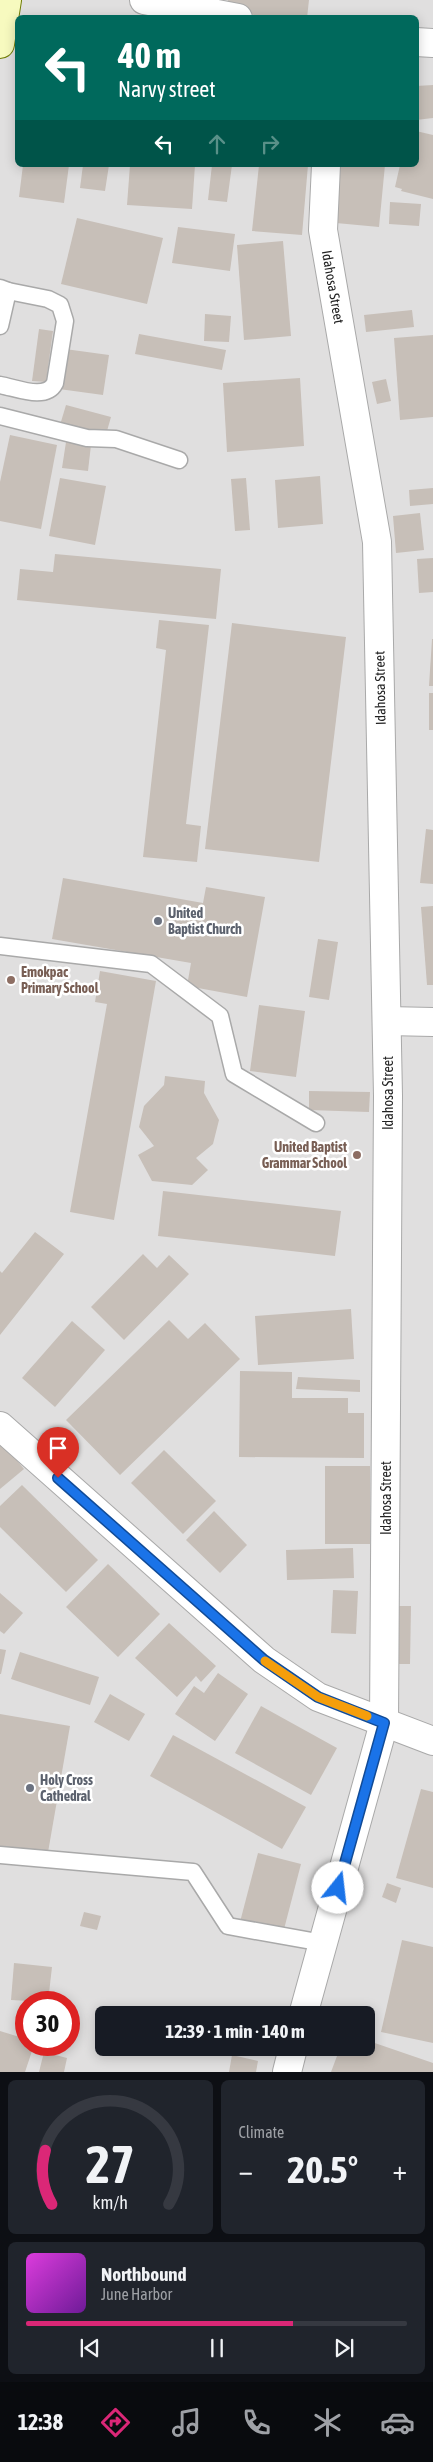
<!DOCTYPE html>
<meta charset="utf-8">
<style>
:root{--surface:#171b24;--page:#20242c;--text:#f1f3f6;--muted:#9ea1a6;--line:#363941;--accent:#db2777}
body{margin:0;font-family:"Asap Condensed",sans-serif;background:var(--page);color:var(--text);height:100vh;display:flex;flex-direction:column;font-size:19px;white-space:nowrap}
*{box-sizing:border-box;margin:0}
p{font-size:16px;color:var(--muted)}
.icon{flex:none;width:28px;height:28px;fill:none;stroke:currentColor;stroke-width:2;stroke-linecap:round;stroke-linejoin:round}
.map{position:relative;height:2072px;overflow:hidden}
.sheet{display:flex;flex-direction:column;gap:8px;padding:8px;background:#0d0f14;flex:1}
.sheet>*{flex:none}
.banner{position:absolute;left:15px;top:15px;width:404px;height:152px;border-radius:8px;box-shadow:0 2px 12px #0003;background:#00695c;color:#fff;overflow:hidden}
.speed{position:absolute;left:15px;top:1991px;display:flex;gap:10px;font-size:25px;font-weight:700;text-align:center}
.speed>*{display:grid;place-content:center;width:65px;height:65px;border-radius:50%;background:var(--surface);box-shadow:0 2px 12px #0003;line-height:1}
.speed .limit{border:8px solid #d22;background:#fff;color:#111}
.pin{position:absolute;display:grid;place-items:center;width:42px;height:42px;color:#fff;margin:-51px -21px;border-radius:50% 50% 50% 0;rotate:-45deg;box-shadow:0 0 5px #0007}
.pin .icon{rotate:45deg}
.me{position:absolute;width:55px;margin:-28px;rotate:16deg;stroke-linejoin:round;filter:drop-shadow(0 0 4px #0008)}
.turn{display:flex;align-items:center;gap:18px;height:105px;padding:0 20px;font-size:22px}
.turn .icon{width:65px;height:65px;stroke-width:2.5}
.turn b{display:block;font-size:35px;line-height:42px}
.lanes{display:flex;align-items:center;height:48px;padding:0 20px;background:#0003;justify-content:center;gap:25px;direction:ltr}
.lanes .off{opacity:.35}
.big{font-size:38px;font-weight:700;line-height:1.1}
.sheet .tile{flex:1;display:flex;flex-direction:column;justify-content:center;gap:8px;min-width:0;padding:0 18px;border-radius:8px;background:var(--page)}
.sheet .dial{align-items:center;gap:0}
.dial svg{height:130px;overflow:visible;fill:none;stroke:var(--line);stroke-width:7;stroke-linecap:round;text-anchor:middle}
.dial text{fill:var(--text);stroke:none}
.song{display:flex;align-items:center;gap:15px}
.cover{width:60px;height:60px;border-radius:8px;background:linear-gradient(135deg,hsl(300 70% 55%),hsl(280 70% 35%))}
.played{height:5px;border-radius:2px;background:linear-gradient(90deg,var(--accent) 70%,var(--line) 70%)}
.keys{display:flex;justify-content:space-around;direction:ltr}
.heat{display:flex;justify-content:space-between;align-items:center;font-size:28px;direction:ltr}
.sheet .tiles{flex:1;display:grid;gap:8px;grid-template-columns:1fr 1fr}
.tile:last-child{grid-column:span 2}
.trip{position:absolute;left:95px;top:2006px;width:280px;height:50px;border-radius:8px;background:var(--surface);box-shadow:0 2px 12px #0003;font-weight:700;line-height:50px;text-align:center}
.dock{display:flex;height:80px;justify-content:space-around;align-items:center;background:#090b0e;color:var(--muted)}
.dock .icon{width:35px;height:35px}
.dock .on{color:var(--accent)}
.dock b{font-size:22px;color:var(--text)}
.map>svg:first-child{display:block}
.residential{fill:#e0dfdf;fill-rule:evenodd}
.building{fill:#c7bfb8}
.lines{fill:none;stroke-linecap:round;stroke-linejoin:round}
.lane-casing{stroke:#a9a9a9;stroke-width:19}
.street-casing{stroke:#a9a9a9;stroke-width:30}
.secondary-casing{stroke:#707d05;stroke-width:30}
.lane{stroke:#fff;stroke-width:16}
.street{stroke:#fff;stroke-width:28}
.secondary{stroke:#f7fabf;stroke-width:28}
.route-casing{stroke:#114b97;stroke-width:12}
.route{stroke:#1a73e8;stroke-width:9}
.slow{stroke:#f59e0b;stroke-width:9}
.worship-dot{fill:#6b7280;stroke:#fff;stroke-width:2}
.education-dot{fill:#8d6e63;stroke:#fff;stroke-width:2}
.labels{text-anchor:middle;stroke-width:5;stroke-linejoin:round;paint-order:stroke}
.street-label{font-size:14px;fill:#222;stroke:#fff}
.worship-label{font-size:14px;font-weight:bold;fill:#5b616d;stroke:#fff;text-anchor:start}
.education-label{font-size:14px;font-weight:bold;fill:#785e54;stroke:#fff;text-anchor:start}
</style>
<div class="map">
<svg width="433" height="2072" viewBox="0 0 433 2072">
<rect width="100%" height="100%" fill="#f2efe9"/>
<path class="residential" d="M0,0H433V2072H0ZM18,18H416V165H18ZM26,2002H69V2045H26ZM104,2015H366V2048H104Z"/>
<g class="building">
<polygon points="228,0 309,0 307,18 276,18 226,11"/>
<polygon points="433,85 433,118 416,120 416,86"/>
<polygon points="416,131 433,135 433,199 401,191 402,189 395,187 400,165 416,165"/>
<polygon points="23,165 69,165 64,203 19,197"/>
<polygon points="83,165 109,165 105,191 80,188"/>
<polygon points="130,165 195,165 192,209 127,205"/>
<polygon points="212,165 232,165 227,202 208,200"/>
<polygon points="259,165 308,165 302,235 252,231"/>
<polygon points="341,165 385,165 379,227 336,223"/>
<polygon points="390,202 421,204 419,226 389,224"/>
<polygon points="77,218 163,238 147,304 61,284"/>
<polygon points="178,227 235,234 230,271 172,263"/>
<polygon points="283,241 291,336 244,340 237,245"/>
<polygon points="412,310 414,327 366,332 364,315"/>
<polygon points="205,314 231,316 229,342 204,341"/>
<polygon points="39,329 53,331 46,382 32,381"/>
<polygon points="139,334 226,350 222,370 135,354"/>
<polygon points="433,335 433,417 400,420 394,338"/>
<polygon points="65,349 109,355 103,395 59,389"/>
<polygon points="300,378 304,446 227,452 223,383"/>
<polygon points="386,379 391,401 377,404 372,382"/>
<polygon points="66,405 111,417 105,438 60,425"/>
<polygon points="10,435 57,445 41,529 0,521 0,482"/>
<polygon points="66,442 91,445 88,471 62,468"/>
<polygon points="320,476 323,524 278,528 275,480"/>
<polygon points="60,478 106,486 95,545 49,536"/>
<polygon points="246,478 250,530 235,531 231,479"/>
<polygon points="433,488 433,504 410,506 409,490"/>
<polygon points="420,513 424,550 396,553 393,516"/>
<polygon points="55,554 221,569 216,619 17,600 20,569 53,572"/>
<polygon points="433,558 433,592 419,593 417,559"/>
<polygon points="159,620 209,625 186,824 201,826 197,862 143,857 166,650 156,648"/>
<polygon points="232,623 346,637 319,862 205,849"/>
<polygon points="432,639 433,639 433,686 429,686"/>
<rect x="429" y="693" width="4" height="37"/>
<polygon points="426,829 433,830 433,884 420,883"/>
<polygon points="63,878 203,903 206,887 265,897 247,997 187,986 191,963 52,939"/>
<polygon points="433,906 433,985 427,985 421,907"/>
<polygon points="318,939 338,942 329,1000 309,997"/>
<polygon points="100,971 156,981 114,1220 70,1212 107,1004 95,1002"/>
<polygon points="259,1005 305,1011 296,1077 250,1071"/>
<polygon points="165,1076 205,1081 204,1093 219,1120 213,1144 196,1158 208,1170 192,1185 152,1181 138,1155 154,1146 139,1127 144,1106 164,1085"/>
<polygon points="309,1091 370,1092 369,1112 309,1110"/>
<polygon points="163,1191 341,1211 335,1256 158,1236"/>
<polygon points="35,1232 64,1254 0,1335 0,1271 2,1273"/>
<polygon points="143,1254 157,1268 169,1255 189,1274 124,1340 91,1307"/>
<polygon points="351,1309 354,1359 258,1365 255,1316"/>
<polygon points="169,1320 188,1339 205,1323 240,1359 120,1475 66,1420"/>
<polygon points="72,1321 105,1350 55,1407 22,1378"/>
<polygon points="240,1371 292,1372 292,1398 348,1398 348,1413 364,1413 364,1458 239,1457"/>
<polygon points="298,1377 360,1380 360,1392 296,1389"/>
<polygon points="0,1439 24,1469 0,1489"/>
<polygon points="164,1450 216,1501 183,1534 131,1483"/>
<rect x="325" y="1466" width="45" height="78"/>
<polygon points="22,1485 98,1560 66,1592 0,1527 0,1506"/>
<polygon points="214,1511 247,1545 220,1573 186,1540"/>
<polygon points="353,1548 354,1578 287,1580 286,1550"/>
<polygon points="108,1564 160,1614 118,1657 66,1607"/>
<polygon points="333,1590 358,1591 356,1634 331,1633"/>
<polygon points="0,1593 23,1613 4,1634 0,1631"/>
<polygon points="397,1606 411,1606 410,1664 395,1664"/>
<polygon points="169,1623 216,1666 201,1682 196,1676 177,1697 135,1658"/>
<polygon points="0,1649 6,1650 1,1674 0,1674"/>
<polygon points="20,1652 99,1677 90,1705 11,1679"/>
<polygon points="218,1673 248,1694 215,1741 175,1714 194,1686 204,1693"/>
<polygon points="110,1694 145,1714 129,1741 94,1722"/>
<polygon points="261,1706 337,1748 311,1795 235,1753"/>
<polygon points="0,1714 70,1726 47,1858 0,1850"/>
<polygon points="173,1735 306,1807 282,1849 150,1776"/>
<polygon points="421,1789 433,1792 433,1888 396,1878"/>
<polygon points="258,1853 301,1864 283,1933 240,1922"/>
<polygon points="387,1883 401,1888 396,1903 382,1897"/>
<polygon points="84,1912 101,1916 97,1930 80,1926"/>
<polygon points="402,1940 433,1947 433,2043 381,2032"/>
<polygon points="14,1963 52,1967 48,2002 11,2000"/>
<polygon points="0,2031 26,2039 26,2045 34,2045 25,2072 0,2072"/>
<polygon points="366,2040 433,2063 433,2072 331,2072 340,2048 366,2048"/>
<polygon points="241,2048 268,2048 266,2054"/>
<polygon points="44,2052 67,2058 64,2072 39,2072"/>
<polygon points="232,2055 258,2061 256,2072 229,2072"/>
</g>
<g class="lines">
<defs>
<g id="lane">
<polyline points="0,288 8,291 0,326"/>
<path d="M0,385C17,388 46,401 55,383L65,321L60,305L48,299L8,291"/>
<polyline points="0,416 87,438 116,439 179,460"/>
<polyline points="0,946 151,964 220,1016 234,1074 316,1123"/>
<polyline points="0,1855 193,1872 228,1926 323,1943"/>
</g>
<g id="street">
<polyline points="144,0 238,18"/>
<polyline points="416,42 433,43"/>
<polyline points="387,1021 433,1022"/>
<polyline points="0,1426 264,1660 318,1697 433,1741"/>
<polyline points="303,2015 384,1723 388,1096 377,542 323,230 326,165"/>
<polyline points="287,2072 293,2048"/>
</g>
<polyline id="secondary" points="0,44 7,0"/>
</defs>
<use href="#lane" class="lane-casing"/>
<use href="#street" class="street-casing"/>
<use href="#secondary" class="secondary-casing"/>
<use href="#lane" class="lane"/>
<use href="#street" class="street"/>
<use href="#secondary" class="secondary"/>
</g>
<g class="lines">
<defs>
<polyline id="route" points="58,1478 264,1660 318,1697 384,1723 338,1888"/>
</defs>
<use href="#route" class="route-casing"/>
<use href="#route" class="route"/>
<polyline class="slow" points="265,1661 318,1697 367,1716"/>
</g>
<g class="worship-dot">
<circle cx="158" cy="921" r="5"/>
<circle cx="30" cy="1788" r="5"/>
</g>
<g class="education-dot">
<circle cx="11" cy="980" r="5"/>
<circle cx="357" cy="1155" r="5"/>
</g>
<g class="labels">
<g class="street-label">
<text transform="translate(333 287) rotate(80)" y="5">Idahosa Street</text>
<text transform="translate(380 688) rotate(-91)" y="5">Idahosa Street</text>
<text transform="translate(388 1093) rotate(-90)" y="5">Idahosa Street</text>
<text transform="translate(386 1498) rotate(-90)" y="5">Idahosa Street</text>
</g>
<g class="worship-label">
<text x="168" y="918">United<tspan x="168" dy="16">Baptist Church</tspan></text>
<text x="40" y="1785">Holy Cross<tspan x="40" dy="16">Cathedral</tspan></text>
</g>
<g class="education-label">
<text x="21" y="977">Emokpac<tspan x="21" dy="16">Primary School</tspan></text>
<text x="347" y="1152" text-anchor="end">United Baptist<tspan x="347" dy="16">Grammar School</tspan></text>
</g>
</g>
</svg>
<div class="speed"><div class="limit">30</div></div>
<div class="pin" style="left:58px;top:1478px;background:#d93025"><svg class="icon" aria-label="arrive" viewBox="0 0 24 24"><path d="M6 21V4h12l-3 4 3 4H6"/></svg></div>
<svg class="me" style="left:338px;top:1888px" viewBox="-20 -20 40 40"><circle r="19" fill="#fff"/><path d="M0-13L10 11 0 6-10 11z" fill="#1a73e8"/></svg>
<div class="trip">12:39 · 1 min · 140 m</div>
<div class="banner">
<div class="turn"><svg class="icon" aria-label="left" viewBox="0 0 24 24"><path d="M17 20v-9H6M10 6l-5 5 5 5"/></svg><div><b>40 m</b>Narvy street</div></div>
<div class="lanes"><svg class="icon" aria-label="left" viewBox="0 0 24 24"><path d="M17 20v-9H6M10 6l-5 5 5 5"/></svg><svg class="icon off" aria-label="ahead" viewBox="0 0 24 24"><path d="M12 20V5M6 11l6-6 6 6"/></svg><svg class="icon off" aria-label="right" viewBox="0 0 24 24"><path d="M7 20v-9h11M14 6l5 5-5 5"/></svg></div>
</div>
</div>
<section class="sheet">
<div class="tiles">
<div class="tile dial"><svg viewBox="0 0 100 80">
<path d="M14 69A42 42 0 1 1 86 69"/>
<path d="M14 69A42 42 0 0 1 10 36" stroke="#db2777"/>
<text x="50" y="56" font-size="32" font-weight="700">27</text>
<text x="50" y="72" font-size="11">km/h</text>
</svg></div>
<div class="tile"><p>Climate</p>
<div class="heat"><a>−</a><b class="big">20.5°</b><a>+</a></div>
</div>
<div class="tile">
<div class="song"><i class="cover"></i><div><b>Northbound</b><p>June Harbor</p></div></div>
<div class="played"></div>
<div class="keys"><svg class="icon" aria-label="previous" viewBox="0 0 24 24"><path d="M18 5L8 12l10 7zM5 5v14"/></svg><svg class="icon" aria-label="pause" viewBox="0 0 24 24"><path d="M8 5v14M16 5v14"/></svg><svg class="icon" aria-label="next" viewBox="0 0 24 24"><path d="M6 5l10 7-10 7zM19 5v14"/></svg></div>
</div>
</div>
</section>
<nav class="dock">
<b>12:38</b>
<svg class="icon on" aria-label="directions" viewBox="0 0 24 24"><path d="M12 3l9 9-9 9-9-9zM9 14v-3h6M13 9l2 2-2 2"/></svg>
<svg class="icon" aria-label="music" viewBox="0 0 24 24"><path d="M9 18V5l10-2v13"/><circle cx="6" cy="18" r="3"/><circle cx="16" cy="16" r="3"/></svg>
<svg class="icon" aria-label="phone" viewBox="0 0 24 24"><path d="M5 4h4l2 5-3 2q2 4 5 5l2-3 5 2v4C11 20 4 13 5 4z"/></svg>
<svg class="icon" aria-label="climate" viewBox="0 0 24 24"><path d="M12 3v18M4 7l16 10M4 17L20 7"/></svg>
<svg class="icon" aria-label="car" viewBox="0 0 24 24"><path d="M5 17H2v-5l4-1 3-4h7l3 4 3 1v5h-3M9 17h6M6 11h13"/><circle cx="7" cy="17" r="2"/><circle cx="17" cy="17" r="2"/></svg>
</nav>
